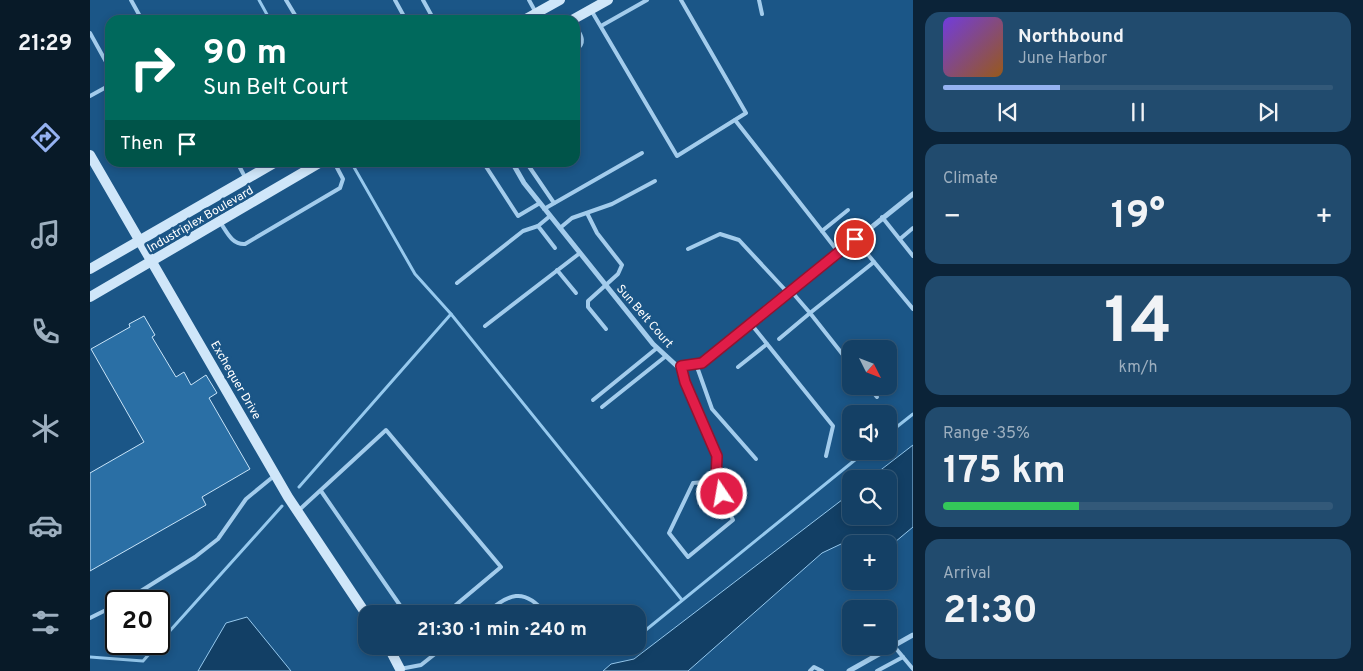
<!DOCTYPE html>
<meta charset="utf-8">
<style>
:root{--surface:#144065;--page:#214b6e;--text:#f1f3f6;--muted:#9dafbf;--line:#335979;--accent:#95b2f1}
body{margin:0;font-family:Overpass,sans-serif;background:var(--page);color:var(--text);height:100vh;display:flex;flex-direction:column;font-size:19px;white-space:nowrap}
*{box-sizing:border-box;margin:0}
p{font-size:16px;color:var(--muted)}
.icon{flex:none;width:28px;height:28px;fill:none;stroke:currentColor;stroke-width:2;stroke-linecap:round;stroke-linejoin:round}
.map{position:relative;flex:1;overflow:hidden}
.drawer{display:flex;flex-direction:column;gap:12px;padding:12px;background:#0b2338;width:450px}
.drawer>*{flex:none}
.top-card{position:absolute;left:15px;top:15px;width:475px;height:152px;border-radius:15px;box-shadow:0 2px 8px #0003,0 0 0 1px var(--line);background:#00695c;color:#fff;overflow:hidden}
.needle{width:32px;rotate:132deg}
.controls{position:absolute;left:752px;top:340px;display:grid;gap:10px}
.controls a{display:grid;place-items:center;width:55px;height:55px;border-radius:10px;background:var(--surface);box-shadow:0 2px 8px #0003,0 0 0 1px var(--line);font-size:25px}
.speed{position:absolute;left:15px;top:590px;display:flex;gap:10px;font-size:25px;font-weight:700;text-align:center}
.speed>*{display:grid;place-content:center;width:65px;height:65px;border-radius:50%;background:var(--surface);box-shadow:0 2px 8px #0003,0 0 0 1px var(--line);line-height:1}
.speed .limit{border:2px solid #111;border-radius:8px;background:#fff;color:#111}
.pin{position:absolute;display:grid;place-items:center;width:42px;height:42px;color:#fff;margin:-21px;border:2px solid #fff;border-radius:50%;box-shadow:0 1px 5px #0007}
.me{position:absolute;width:55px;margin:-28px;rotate:348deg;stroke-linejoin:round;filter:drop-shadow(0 0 4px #0008)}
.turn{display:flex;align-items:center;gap:18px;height:105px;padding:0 15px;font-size:22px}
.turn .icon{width:65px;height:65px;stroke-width:2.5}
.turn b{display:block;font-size:35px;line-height:42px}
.then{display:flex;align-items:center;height:48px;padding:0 15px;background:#0003;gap:10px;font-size:19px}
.big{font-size:38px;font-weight:700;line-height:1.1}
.drawer .tile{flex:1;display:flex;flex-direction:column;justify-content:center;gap:8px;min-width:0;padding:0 18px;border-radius:15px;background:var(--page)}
.drawer .dial{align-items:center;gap:0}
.dial b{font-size:65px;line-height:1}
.song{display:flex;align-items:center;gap:15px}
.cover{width:60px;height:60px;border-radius:8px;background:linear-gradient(135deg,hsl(260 70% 55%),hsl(30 70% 35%))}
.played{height:5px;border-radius:2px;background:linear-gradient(90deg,var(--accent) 30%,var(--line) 30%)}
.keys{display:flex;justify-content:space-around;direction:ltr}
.heat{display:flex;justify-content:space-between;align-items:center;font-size:28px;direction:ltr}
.charge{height:8px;border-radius:4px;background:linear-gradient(90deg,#34c759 35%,var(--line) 0)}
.trip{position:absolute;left:268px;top:605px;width:288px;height:50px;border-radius:15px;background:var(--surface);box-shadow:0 2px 8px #0003,0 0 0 1px var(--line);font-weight:700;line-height:50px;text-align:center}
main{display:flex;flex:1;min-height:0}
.tabs{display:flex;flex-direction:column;width:90px;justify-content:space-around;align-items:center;background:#081a28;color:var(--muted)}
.tabs .icon{width:35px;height:35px}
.tabs .current{color:var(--accent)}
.tabs b{font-size:22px;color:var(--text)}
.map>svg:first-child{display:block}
.water{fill:#123f65;stroke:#96c9ee}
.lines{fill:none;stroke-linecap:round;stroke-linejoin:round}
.stream{stroke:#96c9ee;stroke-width:3}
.building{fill:#2a6fa5;stroke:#c8e4f9}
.lane{stroke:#a3ccec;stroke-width:4}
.street{stroke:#a3ccec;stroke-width:5}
.secondary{stroke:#cfe6f9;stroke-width:10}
.route-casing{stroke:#92132f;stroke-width:12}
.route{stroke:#e11d48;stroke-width:9}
.labels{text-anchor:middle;stroke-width:5;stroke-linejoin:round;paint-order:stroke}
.street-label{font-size:12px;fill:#fff;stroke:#1b5687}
</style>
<main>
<nav class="tabs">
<b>21:29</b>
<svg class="icon current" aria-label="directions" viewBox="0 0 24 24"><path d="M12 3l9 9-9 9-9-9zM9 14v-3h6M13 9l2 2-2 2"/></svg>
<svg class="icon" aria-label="music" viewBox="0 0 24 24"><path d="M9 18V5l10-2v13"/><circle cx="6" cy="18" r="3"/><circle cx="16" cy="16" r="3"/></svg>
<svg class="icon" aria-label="phone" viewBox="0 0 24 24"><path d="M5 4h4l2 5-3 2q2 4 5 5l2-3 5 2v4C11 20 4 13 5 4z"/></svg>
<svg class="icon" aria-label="climate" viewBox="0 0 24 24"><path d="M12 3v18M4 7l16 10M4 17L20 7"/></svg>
<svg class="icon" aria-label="car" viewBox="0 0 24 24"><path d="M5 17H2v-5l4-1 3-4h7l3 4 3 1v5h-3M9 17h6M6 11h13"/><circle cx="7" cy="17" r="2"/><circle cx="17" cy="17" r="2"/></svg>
<svg class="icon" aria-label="filters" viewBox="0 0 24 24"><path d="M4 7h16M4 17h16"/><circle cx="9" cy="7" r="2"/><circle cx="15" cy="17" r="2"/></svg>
</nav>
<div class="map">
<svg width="823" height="671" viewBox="0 0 823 671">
<rect width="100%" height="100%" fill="#1b5687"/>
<g class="water">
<polygon points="823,445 823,527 799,547 799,544 761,544 761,547 751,544 732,553 598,671 513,671 521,664 544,659 761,493 761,516 799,516 799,479 779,479"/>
<polygon points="157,617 201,671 108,671 136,623"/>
</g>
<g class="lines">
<g class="stream">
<polyline points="169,0 180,20"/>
<polyline points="261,162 325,274 361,314"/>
<polyline points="799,433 823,414"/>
<polyline points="209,487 361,314 592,600"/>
<polyline points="546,638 776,451"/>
<polyline points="69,643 192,506"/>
<polyline points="0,657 53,661 68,644"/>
</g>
</g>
<polygon class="building" points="54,316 65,335 62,337 86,377 94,372 101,385 116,375 127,393 119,398 160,469 112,497 116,505 0,571 0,473 54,442 1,349 40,327 39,324"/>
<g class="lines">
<g class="lane">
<polyline points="41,0 52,20"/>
<polyline points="196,0 208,20"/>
<polyline points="305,0 316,20"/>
<polyline points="333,0 344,20"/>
<polyline points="439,0 445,11"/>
<polyline points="669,0 672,14"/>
<polyline points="501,10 587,156 656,113 591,0"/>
<path d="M485,25C491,35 497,43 485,51"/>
<polyline points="511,26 557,0"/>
<polyline points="0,33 20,69"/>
<polyline points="0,96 20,85"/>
<polyline points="645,120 732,231"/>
<polyline points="147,162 156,179"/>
<polyline points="393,162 428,216 450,203"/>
<polyline points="436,162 464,203"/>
<polyline points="454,209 552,153"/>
<polyline points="497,213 507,233 532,265 528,274 498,301 498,307 516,329"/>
<polyline points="460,216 448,226 465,248"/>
<polyline points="792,217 823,256"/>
<path d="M130,222C137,232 142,245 155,244L250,188L253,179L244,162"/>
<polyline points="470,228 482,218 522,204 565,181"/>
<polyline points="765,239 823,309"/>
<polyline points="810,239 823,228"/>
<polyline points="598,249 630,234 649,240 699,294"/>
<polyline points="749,253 732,231 758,210"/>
<polyline points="467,270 486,293"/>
<polyline points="367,283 433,231 448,226"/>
<polyline points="661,324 743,426 736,456"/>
<polyline points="395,326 490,253"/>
<polyline points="689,339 720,313 701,291"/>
<polyline points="606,364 622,409 666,459"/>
<polyline points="761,365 720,313 784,262"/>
<polyline points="591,367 595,382 627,456 626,481 643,520 598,557 579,533 603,483 626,481"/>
<polyline points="648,367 677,344"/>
<polyline points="778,386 787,397"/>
<polyline points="503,400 567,348"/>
<polyline points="512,407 576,356"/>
<polyline points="231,491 316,614"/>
<polyline points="208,511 296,430 411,567 355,614"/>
<polyline points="35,601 105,557 128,539 156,499 184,476"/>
<path d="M395,614C418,594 434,586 456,614"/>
<polyline points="0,618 26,605"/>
<polyline points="803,645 823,669"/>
<polyline points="305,656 317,646"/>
<polyline points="310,669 331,665 355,646"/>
<polyline points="720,671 724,667 732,671"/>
<polyline points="787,671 813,657"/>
</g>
<g class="street">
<polyline points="422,162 434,183 563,344 588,367 612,363 823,194"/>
<polyline points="759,671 823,635"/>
</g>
<g class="secondary">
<polyline points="434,20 470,0"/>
<polyline points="482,20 518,0"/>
<polyline points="0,155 198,497 276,614"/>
<polyline points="0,269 186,162"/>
<polyline points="0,297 231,162"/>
<polyline points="298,646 310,669"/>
</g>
</g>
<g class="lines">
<defs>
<polyline id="route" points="632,494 626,481 627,456 595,382 591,366 612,363 765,239"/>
</defs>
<use href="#route" class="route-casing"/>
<use href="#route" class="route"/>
</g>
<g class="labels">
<g class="street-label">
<text transform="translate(110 219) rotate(-30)" y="4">Industriplex Boulevard</text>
<text transform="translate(555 316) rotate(49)" y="4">Sun Belt Court</text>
<text transform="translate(146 380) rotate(60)" y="4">Exchequer Drive</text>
</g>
</g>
</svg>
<div class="controls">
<a><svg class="needle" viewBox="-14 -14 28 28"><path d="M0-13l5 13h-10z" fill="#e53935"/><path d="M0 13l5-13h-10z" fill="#9dafbf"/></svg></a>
<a><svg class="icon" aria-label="sound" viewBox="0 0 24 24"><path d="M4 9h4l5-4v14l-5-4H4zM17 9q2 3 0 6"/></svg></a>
<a><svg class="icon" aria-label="search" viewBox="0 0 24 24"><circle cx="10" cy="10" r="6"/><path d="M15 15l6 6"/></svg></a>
<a>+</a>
<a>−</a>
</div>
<div class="speed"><div class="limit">20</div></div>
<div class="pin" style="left:765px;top:239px;background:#d93025"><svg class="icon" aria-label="arrive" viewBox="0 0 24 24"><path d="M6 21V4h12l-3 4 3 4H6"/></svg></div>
<svg class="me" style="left:632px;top:494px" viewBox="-20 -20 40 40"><circle r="17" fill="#e11d48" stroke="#fff" stroke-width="3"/><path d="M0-11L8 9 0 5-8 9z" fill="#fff"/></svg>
<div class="trip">21:30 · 1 min · 240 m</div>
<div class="top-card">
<div class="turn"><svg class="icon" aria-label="right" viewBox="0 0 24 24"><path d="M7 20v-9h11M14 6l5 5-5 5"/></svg><div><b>90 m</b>Sun Belt Court</div></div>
<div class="then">Then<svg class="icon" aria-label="arrive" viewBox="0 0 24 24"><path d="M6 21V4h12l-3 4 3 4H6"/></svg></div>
</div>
</div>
<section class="drawer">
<div class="tile">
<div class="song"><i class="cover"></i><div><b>Northbound</b><p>June Harbor</p></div></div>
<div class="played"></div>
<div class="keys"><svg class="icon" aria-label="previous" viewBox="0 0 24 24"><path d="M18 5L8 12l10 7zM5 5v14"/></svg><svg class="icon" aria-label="pause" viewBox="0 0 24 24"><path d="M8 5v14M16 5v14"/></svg><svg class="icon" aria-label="next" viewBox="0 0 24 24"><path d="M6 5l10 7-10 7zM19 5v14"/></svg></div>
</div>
<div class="tile"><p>Climate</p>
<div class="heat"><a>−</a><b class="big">19°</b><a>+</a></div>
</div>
<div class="tile dial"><b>14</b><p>km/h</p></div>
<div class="tile"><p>Range · 35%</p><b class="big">175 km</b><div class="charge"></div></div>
<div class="tile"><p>Arrival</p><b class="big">21:30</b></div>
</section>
</main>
